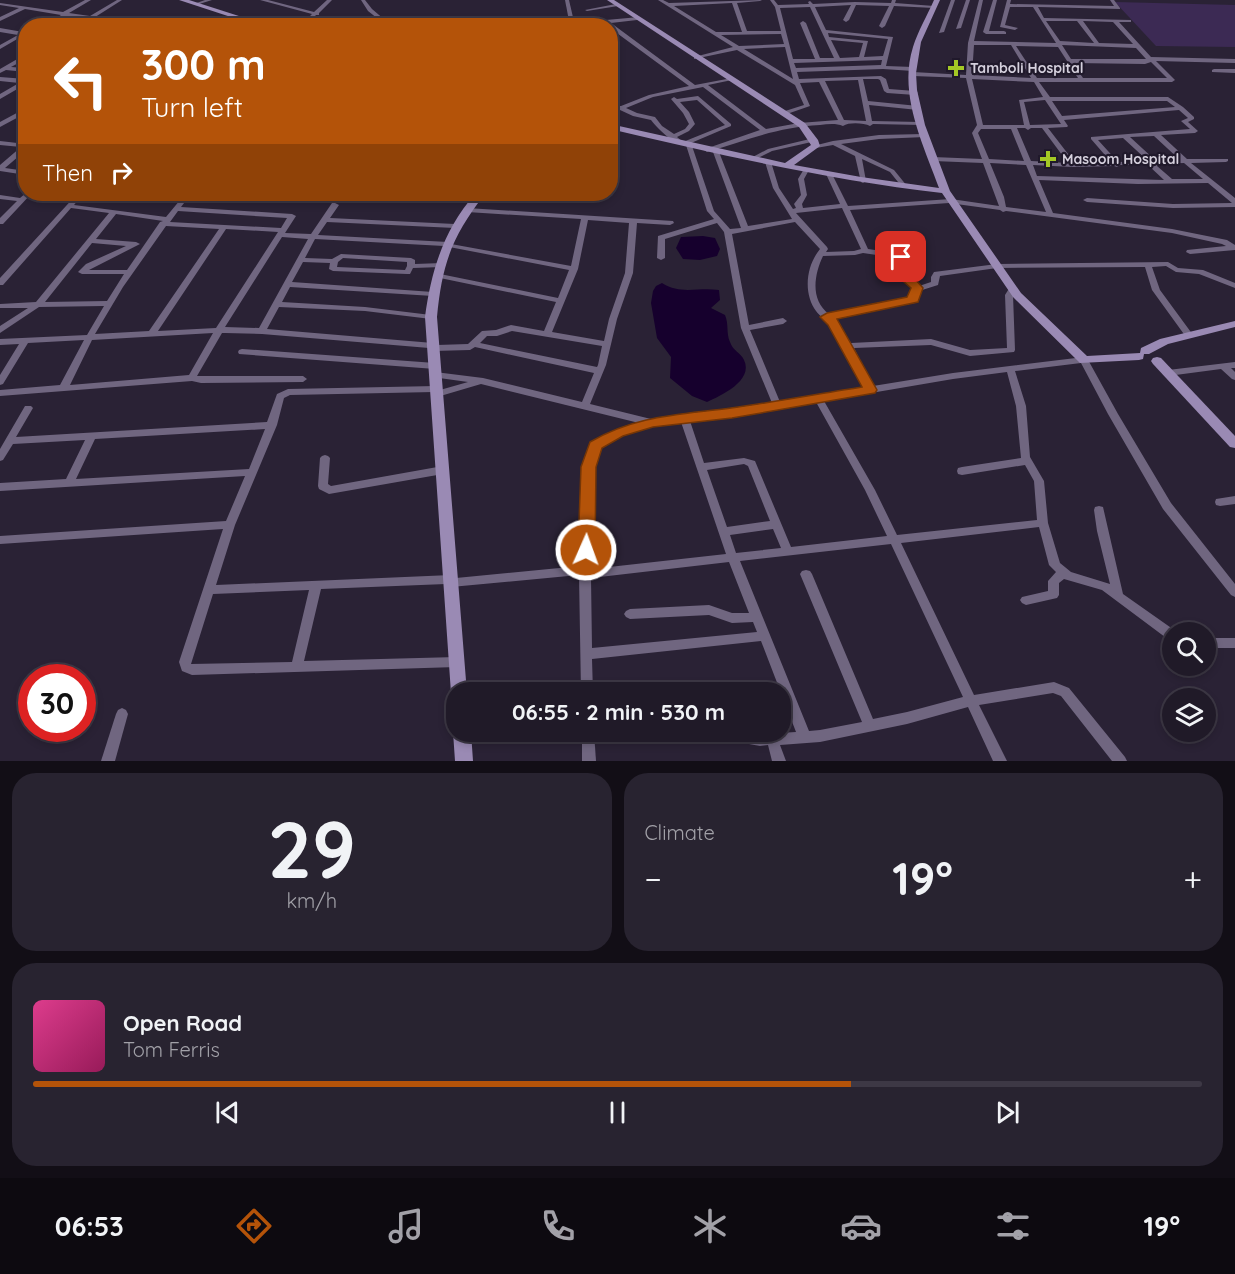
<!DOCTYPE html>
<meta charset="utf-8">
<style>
:root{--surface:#201a28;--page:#282330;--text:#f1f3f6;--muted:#a2a1a8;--line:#3d3845;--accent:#b45309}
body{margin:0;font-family:Quicksand,sans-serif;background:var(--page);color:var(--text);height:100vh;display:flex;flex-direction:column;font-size:22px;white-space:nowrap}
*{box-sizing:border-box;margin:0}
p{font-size:20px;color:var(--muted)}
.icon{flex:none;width:33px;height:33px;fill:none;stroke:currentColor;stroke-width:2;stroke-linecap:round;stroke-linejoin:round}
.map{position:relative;height:761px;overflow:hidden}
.panel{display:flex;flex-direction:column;gap:12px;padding:12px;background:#120e16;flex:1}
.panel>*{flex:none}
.banner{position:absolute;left:18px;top:18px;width:600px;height:183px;border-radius:24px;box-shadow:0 3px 9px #0003,0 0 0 2px var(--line);background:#b45309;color:#fff;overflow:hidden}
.buttons{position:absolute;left:1162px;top:622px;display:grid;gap:12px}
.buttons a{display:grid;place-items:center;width:54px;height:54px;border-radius:50%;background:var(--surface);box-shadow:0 3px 9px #0003,0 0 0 2px var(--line);font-size:30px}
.speed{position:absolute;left:18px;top:664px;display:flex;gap:12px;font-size:30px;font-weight:700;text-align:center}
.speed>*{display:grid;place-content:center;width:78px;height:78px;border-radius:50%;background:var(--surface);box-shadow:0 3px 9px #0003,0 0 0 2px var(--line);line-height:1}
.speed .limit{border:9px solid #d22;background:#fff;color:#111}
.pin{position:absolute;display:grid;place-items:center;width:51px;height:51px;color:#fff;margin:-26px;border-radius:12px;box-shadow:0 3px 9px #0006}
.me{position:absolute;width:66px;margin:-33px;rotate:2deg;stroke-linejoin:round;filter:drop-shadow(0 0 4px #0008)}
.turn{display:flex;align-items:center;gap:21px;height:126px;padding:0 24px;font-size:27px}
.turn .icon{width:78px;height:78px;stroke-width:2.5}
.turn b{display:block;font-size:42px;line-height:51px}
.then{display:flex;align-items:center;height:57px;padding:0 24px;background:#0003;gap:12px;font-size:22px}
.big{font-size:45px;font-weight:700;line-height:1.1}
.panel .card{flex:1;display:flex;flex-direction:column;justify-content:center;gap:9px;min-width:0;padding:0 21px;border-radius:24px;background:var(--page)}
.panel .dial{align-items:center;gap:0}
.dial b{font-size:78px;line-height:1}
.song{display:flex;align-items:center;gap:18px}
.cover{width:72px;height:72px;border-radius:9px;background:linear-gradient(135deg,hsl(330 70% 55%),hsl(330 70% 35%))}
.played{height:6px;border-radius:3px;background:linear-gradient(90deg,var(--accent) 70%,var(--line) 70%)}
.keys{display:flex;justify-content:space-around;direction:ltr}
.heat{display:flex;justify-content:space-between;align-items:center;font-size:33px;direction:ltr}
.panel .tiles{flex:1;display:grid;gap:12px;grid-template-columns:1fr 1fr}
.card:last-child{grid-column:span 2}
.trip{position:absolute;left:446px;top:682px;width:345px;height:60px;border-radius:24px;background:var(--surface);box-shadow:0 3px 9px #0003,0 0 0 2px var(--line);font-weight:700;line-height:60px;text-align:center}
.tab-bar{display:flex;height:96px;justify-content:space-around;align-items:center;background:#0d0a10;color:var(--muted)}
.tab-bar .icon{width:42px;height:42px}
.tab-bar .current{color:var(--accent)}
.tab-bar b{font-size:27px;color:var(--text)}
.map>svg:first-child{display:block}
.green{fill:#3c2a54}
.water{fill:#16002d}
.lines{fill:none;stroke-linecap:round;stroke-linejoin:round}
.street{fill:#706680;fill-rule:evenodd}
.secondary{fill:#9a8ab4;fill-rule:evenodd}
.route{fill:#b45309;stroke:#753606;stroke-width:1.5}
.poi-dot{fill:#a4c825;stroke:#20192b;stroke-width:2}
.labels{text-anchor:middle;stroke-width:4.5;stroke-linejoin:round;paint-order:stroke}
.far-poi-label{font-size:14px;font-weight:bold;fill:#d5d0dd;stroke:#20192b;text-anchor:start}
</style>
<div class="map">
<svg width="1235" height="761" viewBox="0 0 1235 761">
<rect width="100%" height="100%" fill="#2a2235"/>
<polygon class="green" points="1115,2 1235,5 1235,47 1156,46"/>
<g class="water">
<polygon points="703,236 715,238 720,249 717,256 700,260 683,259 676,248 681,237"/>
<path d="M662,283C681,295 697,287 719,290L720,300L711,308L725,315C729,324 726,333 730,342C733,351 741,353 744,360C754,381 720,396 707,402L692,396L670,378L671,357L657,338L651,303L653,291L656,286Z"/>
</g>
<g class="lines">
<g class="street">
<polygon points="85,0 91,0 69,13 90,16 117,0 122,0 81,26 75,26 86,19 67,16 51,26 44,26 61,15 25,9 0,21 0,17 19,8 0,5 0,3 63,12"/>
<polygon points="205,0 212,0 196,5 194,4"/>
<polygon points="260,0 268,0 314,12 327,0 332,0 319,13 319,15 316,15 306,26 300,26 312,14"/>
<polygon points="361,0 365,0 372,9 392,26 359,26 382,22 368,11"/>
<polygon points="565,0 569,0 575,26 570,26"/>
<path d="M658,0H663L669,3L762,0L760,1L737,3L747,31H781L775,7L770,0H774L778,5L809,4L808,2L810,1L813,4L855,2L891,3L892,0H896L895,3L934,6L936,7L934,8L894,6L885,26L882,28L879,26L889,6L856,5L849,20L846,22L843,20L851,5L815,7L826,30L893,37L886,66L913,67L916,69L913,71L883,69L797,72L799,79L881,76L886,79L889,89L915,91L918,93L915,95L887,93L884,91L880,80L878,79H863L868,101L918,106L921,108L918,110L869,105L872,121L920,122L923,124L922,125L873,124L870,126C864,123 849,122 843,126C836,123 828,124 820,125C778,127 747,140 707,152L704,150L705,149L760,130L703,87L653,97L626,108L637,113L655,117L662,126L674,134L685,129L689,124L683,113L671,99L674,97L677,99L698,96L731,124V126L691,143L714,211L730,229L741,228L713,152L716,150L719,152L748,226L792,219L773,188L765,162L768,160L771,162L779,188L793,209L796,208L794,204L801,195L798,179L804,169L806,168L809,170L804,179L807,195L802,204L803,208L840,204L826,174L829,172L832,174L848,206L951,199L999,206L983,163L933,161L930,159L933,157L982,159L972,133L977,125L966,78L913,76L910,74L913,72L966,75L968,43L979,0H983L974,41L1056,43L1033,7H1010L1005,25L1018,28L1015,30L1000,27L1007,0H1011L1010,4L1114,6L1110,0H1114L1120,8V9L1038,7L1044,18L1131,20V22H1119L1151,57L1235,59V63L1156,61L1175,80L1172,82H1039L1050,97H1168L1183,107L1194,117V119L1188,122L1198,131L1195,133L1161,135L1187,159H1228V161L1226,162L1191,163L1235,198V207L1173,208L1087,202L1083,200L1087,198L1173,204L1232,203L1208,183L1138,184L1039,180L1053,213L1172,229L1227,240L1235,245V250L1190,254L1186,252L1187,250L1226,246L1222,244L1172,233L1006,211L1003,212L1000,210L949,203L850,210L868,249L903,254L913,280L919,286L931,282V277L934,272L997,264L1168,262L1178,268L1203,270L1235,283V288L1199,274L1176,272L1166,266L1152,267L1160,290L1193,335L1189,338L1186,337L1152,290L1145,267L997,268L940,276L938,285L919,291L915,303L834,318L851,343L931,339L970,350L1007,348L1005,295L1010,287H1013L1017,289L1013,295L1015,350L1014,352L970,356L931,345L854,348L873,386L953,373L1084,357L1087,358L1118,414L1171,503L1235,584V597L1231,595L1163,509L1108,414L1081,363L1015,371L1026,406L1030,457L1044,481L1048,523L1060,563L1071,572L1110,584L1097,531L1094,510L1095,507L1099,506L1103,507L1123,594L1177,632L1173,633V641L1169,640L1102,590L1064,579L1059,583V595L1057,598L1026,605L1022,603L1020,600L1022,597L1048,591V581L1056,572L1049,565L1039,527L901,543L974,695L1054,682L1069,688L1125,757L1127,761H1112L1061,696L1053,693L979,705L1007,761H993L968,707L907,724L820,742L780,745L786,761H772L768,745L760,746L716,738L711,736L710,732H749L760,734L796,732L761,641L592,659L593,693H581L579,575L451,587L447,586L446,584L321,589L304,661L457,657L461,658L463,662L461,666L457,667L192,675L182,671L179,662L223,529L0,544V536L226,521L245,476L0,491V483L66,479L85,440L13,444L3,460L0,461V449L25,406H31L33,408L16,437L267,422L277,394L288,389L436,386L439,387L440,390L468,382L432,377L431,375L435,372L483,378L582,402L594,373L475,347L470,350L433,351L429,348L262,334L225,333H222L197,376H303L307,379L303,382L201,383L192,381L0,396V390L60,385L84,340L28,343L3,384L0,385V375L19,344L0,345V339L87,335L104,306L39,307L0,333V326L28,308H0V304L36,302L109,213L71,208L3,285H0V278L77,194H83L74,205L166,217L185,194H191L181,207L292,214L296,216L285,233L311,234L332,203H335L339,205L330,218L455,224L459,226L455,228L327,222L318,235L448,242L451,244L571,266L581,219L467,212L463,210L467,208L673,221L674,223L670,225L637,223L633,273L617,319L606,365L590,404L651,419L732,410L772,403L741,328L724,232L717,223L665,239V258L661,260L657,258L658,236L714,219L707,211L686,145C673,144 659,130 651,120L633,116L620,110L610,114V110L616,107L617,106H621L649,95L689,86L610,28V26L606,24L580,26L606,20L639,17V19L637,20L611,23L695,85L732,78V80L708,85L766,129L799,123L838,120L819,82L800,83L810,106L784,115L781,113L782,112L804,105L795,85L737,50L694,59V57L733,47ZM732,3L742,32H716L674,6ZM810,7L834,58H820L806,23L803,21L800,23L815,59H793L780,8ZM1046,21H1077L1094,43L1060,41ZM1083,21L1113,22L1133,44L1099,43ZM828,33L888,39L883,56L864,57L868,41L829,37ZM781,34L784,44L739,46L721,35ZM831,40L863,43L859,57L840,58ZM974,45H1011L1031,78L972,75ZM1062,45L1136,48L1146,59H1071ZM1016,46L1058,47L1078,78H1037ZM785,47L793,79L744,49ZM882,60L881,65L796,68L794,63ZM1151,62L1167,78H1083L1073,63L1145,64ZM972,79L1034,82L1043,97L1019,100L1024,125H983ZM858,80L866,121L844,120L825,81ZM697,100L725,125L683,142L677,137L689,131L695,124L689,112L680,102ZM1045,100L1061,124L1030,125L1024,102ZM1052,101H1167L1175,107L1062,116ZM1179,110L1188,118L1181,121L1190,129L1091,137V139L1111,162L1075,163L1048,128L1067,127L1068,126L1064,120ZM1017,128H1025L1028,130L1031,128H1042L1068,163L1031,161ZM981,129H1011L1024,161L989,159L978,133ZM1154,136L1180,160H1155L1130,137ZM1123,138L1148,161L1118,162L1098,140ZM990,163L1026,165L1046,212L1006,207L1004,197ZM1184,163L1203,179H1172L1157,166L1158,164ZM1033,165L1073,167L1114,166L1117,167L1120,165H1148L1164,180L1037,176ZM842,208L861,249L854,251L826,252L828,249L827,247L796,213ZM178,211L287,218L281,228L170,222ZM116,214L163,221L160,222L127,270H89L140,244L136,242L96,239ZM588,220L629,223L625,273L609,319L604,341L552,332L578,269ZM795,222L820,249C806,266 803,293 816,311C820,317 826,319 830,324C835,330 839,337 843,344L842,346L845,349L864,388L780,402L750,330L783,324L787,321L783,318L749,325L732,234ZM166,226L219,229L149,331L95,334L123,287ZM226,229L278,232L216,328L158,331ZM282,237L308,239L259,328L225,327ZM315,239L444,246L569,270L558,298L440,274L436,276L440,278L556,302L544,331L511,325L496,330L482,331L468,344L437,345L433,343L267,329L279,307L365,311L431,319L435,317L431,315L365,307L282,302L290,287L433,296L437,294L433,292L292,282L303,262L330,263L329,269L333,271L407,274H410L413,268L442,267L446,265L442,263L415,264V260L411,258L341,254L332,259L305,258ZM92,243L126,246L86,264L78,272L82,274H124L107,301L45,302ZM863,253L897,258L905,281L912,288L908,299L829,314C810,300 814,275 823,256L855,255ZM343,258L407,262V266L405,270L337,267L338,262ZM512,331L602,346L598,365L597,367L480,343L487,336H497ZM213,333L189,375L70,385L92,340ZM1007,372L1016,406L1021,458L962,467L958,468L957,471L958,474L962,475L1025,465L1034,481L1037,520L897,535L875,490L824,401L953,379ZM481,384L639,423L615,430L592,444L590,446L584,467L580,566L456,578L455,576L451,575L216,585L235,525L277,425L284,398L290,395L434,392L432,394L434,396L437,397ZM816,402L865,490L887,536L791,547L755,461L744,458L704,463L690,421L732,416ZM681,422L726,554L591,569L594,467L599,448L621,434L652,425ZM265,429L249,469L76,479L95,439ZM744,464L748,466L770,521L727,527L707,470ZM773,529L781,548L736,553L730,535ZM891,544L963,697L907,712L873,719L812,574L810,571L806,570L802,571L800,574L862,722L820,730L809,731L740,561ZM729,562L749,613H732L709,605L630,609L626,611L624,614L626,617L630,619L709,615L732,623L753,622L757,632L592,648L591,578ZM309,590L292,662L191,664L213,594Z"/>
<polygon points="951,0 955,0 944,32 939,33"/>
<polygon points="966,0 970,0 961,28 956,29"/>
<polygon points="993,0 997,0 989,31 1004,31 1006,32 1006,34 986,34 983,32"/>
<polygon points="616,4 618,5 618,6 587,11 585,10"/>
<polygon points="170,17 174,17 197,26 189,26 170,19"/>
<polygon points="238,17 243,18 229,26 222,26"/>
<polygon points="0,28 23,32 26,34 0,49 0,45 18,35 0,32"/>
<polygon points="26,54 26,59 11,67 26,68 26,72 6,70 0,73 0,69"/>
<polygon points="1214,69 1235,69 1235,73 1212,72 1212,70"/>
<polygon points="0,77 26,79 26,84 0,99 0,94 19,83 0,81"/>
<polygon points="26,108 26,113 0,127 0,122"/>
<polygon points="923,134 926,136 925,137 879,139 841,144 894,170 907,186 904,188 902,187 890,172 862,159 866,181 863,183 861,182 855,156 833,145 816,148 813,146 833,141 879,135"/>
<polygon points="814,138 816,139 816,141 772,151 754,160 749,159 768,149"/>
<polygon points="0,141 26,144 26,150 5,168 26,171 26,175 0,171 0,165 21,147 0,145"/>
<polygon points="26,193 31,194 3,224 0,224 0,218 17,201 0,199 0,195 20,198"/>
<polygon points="378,194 402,194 473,199 477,201 473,203 381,196"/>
<polygon points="242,349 435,363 439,366 435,369 239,354 238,352 239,350"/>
<polygon points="1235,362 1235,368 1231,368 1235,372 1235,380 1232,379 1221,369 1168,376 1164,373 1168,370"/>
<polygon points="325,455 328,456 330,458 328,484 331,486 443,466 447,467 448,470 447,473 443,474 329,494 319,489 318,486 320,458 322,456"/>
<polygon points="1235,496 1235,504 1220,506 1216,505 1215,502 1216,499"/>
<rect x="1206" y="638" width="29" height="10"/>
<polygon points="122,708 126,710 128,714 115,761 101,761 116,714 118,710"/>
<polygon points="582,732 594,732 596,761 582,761"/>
</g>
<g class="secondary">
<polygon points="179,0 189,0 270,26 258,26"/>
<path d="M607,0H614L805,123L818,140L820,146L794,165L861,177L939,188C923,144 898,94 913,47C918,31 927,16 934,0H940L921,42L916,73L917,90L925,125L950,191L1021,293L1087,356L1140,353L1141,348L1160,339L1235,321V327L1168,344L1149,354H1144L1143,359L1139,360L1080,363L1013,297L942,193C830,180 720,155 610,129V124L785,163L811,145L799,127Z"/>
<path d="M475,194H485C452,236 442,264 437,317L467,693H456V699L451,693L425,317C431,271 444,229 475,194Z"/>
<polygon points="1157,357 1161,358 1235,436 1235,448 1230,447 1153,364 1151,361 1153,358"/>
<polygon points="456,726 456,732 471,732 473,761 455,761 453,732"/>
</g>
</g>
<path class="route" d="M901,254L907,257L915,279L923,288L918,302L837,319L877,390L875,393L732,418L653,427L623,436L602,448L596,467L595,550L592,554L586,556L581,554L578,550L581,467L590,442C637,415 679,415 731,408C775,402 818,394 862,387L828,325L820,317L827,313L907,297L911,288L903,281L895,257Z"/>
<g class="poi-dot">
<path d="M953 59h6v6h6v6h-6v6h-6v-6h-6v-6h6z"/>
<path d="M1045 150h6v6h6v6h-6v6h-6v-6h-6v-6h6z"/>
</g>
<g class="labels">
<g class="far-poi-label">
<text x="970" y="73">Tamboli Hospital</text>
<text x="1062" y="164">Masoom Hospital</text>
</g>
</g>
</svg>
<div class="buttons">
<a><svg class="icon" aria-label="search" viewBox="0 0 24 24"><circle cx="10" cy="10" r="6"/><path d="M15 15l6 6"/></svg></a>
<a><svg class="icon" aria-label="layers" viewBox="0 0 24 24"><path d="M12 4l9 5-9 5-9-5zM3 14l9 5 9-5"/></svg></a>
</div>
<div class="speed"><div class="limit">30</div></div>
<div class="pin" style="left:901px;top:257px;background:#d93025"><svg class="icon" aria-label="arrive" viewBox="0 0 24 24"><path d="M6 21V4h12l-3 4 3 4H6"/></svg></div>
<svg class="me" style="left:586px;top:550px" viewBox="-20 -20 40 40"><circle r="17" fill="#b45309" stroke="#fff" stroke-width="3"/><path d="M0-11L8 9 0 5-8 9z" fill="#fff"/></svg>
<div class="trip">06:55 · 2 min · 530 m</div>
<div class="banner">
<div class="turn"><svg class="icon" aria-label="left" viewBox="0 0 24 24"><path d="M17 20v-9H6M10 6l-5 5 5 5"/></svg><div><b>300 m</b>Turn left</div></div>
<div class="then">Then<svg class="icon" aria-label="right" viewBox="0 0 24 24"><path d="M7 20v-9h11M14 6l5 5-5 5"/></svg></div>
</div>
</div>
<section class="panel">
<div class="tiles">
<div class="card dial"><b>29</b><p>km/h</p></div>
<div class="card"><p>Climate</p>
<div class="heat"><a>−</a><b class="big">19°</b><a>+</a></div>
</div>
<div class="card">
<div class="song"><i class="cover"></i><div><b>Open Road</b><p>Tom Ferris</p></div></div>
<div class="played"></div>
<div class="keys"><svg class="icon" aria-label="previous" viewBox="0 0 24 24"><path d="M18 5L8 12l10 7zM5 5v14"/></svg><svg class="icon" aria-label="pause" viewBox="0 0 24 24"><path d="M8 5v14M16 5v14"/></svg><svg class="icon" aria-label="next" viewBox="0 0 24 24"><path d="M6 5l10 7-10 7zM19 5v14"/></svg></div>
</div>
</div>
</section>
<nav class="tab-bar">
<b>06:53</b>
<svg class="icon current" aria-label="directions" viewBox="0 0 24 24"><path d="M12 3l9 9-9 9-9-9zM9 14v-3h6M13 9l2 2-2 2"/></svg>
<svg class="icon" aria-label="music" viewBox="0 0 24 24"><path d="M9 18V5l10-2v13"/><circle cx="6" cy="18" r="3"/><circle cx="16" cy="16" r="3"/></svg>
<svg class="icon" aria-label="phone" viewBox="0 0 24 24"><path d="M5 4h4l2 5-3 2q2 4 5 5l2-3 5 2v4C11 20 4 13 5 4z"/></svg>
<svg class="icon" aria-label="climate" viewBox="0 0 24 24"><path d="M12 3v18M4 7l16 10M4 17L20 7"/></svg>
<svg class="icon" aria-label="car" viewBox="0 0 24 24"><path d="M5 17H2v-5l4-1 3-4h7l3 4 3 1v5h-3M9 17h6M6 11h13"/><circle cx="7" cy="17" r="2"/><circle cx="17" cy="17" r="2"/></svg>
<svg class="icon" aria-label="filters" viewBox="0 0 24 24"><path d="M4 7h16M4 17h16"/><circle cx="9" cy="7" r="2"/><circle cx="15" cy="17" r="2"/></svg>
<b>19°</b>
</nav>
